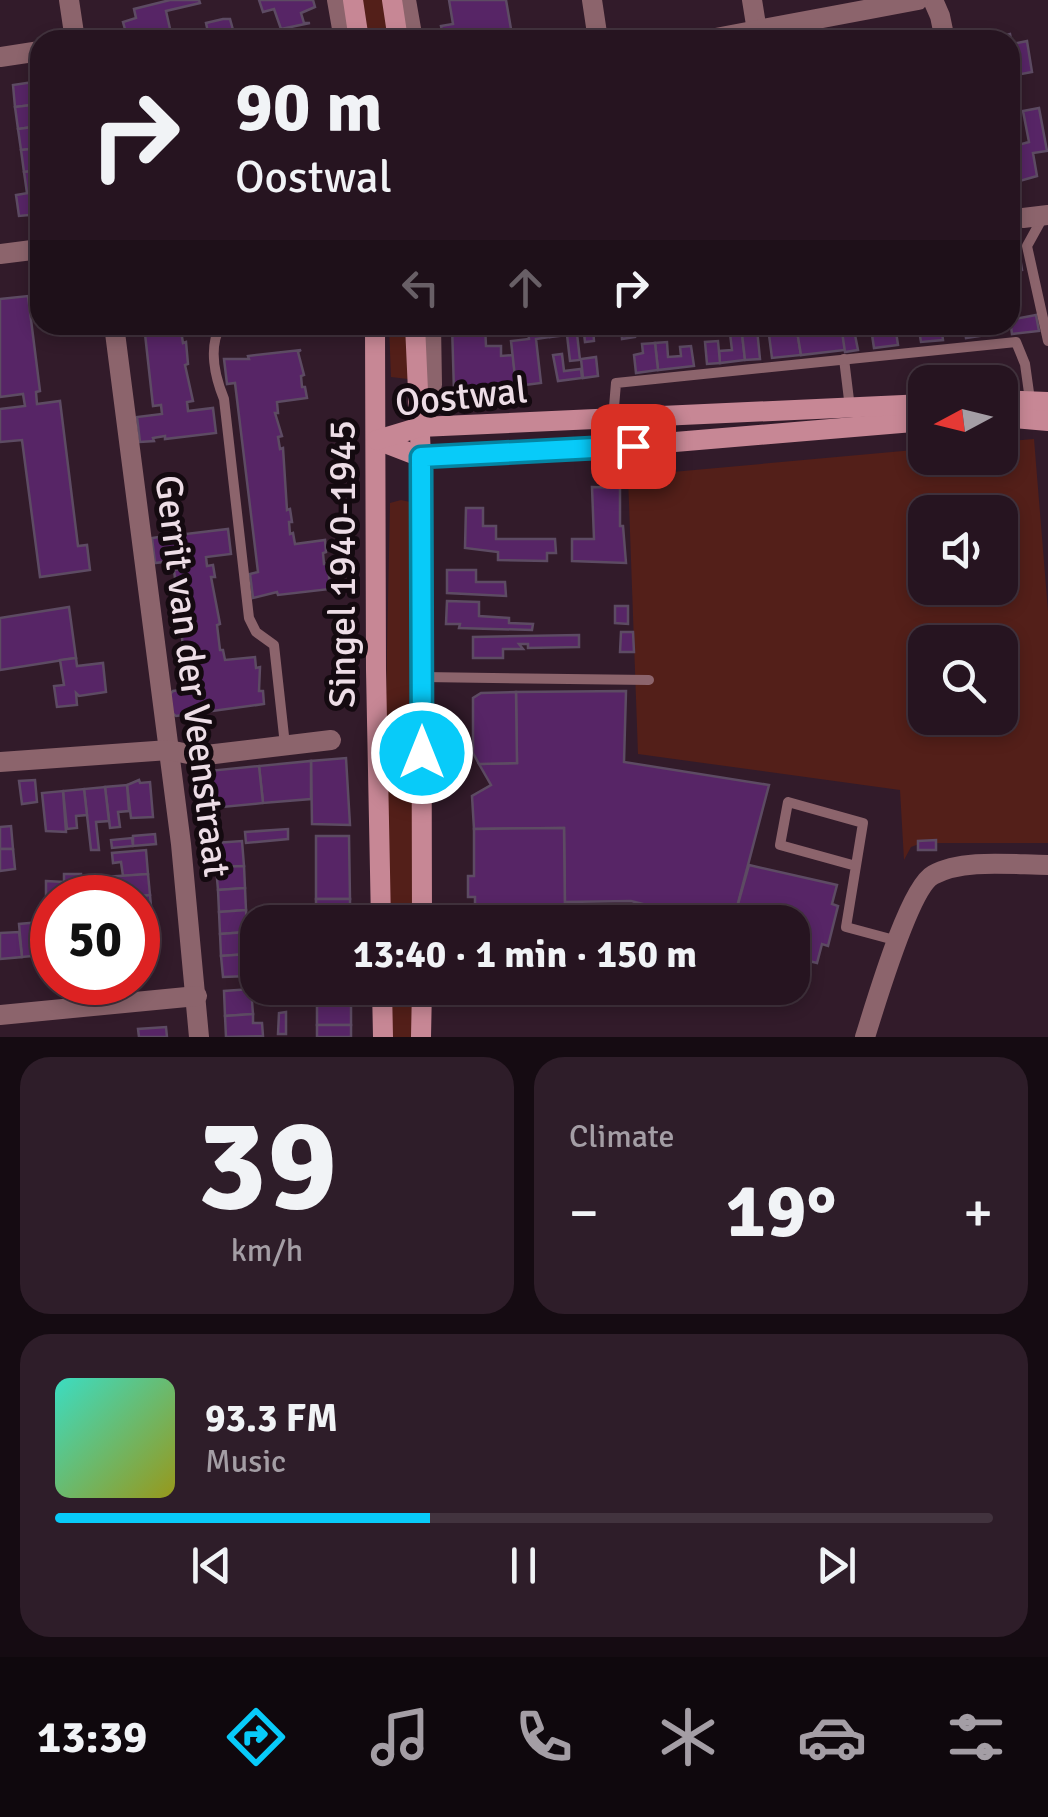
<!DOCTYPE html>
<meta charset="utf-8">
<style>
:root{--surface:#261420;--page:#2e1d29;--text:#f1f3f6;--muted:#a49ea5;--line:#42333e;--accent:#08cbf9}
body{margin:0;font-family:Signika,sans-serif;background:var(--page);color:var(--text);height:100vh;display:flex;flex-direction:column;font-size:38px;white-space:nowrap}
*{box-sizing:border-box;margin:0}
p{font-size:32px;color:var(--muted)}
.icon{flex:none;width:55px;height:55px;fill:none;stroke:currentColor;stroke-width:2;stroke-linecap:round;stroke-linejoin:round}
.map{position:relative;height:1037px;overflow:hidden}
.sheet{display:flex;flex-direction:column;gap:20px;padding:20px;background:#150b12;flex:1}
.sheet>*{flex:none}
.top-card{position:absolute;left:30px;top:30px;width:990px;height:305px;border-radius:30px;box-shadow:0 5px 15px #0003,0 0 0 2px var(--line);background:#261420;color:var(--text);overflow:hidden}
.needle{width:65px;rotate:263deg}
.fabs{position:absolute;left:908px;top:365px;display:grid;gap:20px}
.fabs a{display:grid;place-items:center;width:110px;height:110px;border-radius:20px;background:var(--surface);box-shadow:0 5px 15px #0003,0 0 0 2px var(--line);font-size:50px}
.speed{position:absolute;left:30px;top:875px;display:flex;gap:20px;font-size:50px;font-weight:700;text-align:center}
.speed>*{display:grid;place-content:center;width:130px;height:130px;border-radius:50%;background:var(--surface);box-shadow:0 5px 15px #0003,0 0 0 2px var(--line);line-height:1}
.speed .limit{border:15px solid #d22;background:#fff;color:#111}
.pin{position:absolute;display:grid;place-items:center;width:85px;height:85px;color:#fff;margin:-42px;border-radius:20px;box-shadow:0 5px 15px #0006}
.me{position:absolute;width:110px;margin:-55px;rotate:0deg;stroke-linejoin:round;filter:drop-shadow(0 0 8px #0008)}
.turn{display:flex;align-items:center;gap:35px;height:210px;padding:0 40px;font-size:45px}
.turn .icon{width:130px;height:130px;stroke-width:2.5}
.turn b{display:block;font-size:70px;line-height:85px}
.lanes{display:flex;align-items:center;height:95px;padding:0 40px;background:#0003;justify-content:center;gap:50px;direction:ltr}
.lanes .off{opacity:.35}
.big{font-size:75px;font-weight:700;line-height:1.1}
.sheet .card{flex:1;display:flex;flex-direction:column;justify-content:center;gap:15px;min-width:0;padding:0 35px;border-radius:30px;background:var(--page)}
.sheet .dial{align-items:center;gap:0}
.dial b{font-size:130px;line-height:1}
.song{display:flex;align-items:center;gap:30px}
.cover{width:120px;height:120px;border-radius:15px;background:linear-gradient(135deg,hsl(170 70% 55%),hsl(60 70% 35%))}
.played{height:10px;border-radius:5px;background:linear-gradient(90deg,var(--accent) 40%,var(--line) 40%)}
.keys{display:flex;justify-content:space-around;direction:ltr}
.heat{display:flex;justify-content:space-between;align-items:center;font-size:55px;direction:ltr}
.sheet .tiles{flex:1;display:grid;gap:20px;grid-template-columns:1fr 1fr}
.card:last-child{grid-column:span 2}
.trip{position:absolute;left:240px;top:905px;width:570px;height:100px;border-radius:30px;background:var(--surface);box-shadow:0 5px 15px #0003,0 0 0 2px var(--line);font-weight:700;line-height:100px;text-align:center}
.dock{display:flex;height:160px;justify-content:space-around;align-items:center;background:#0f080d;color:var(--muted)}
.dock .icon{width:70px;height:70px}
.dock .selected{color:var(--accent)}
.dock b{font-size:45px;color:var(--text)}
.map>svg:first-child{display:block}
.green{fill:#531f19;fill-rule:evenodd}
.building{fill:#572566;stroke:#5d4b63;stroke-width:2.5}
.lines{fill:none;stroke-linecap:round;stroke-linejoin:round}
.lane{stroke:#8c646c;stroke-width:10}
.street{stroke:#8c646c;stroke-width:20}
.secondary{stroke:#c78795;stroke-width:20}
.route-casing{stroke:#0584a2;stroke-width:25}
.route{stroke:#08cbf9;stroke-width:18}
.labels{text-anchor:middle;stroke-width:10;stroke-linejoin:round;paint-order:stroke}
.street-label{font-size:38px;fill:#eddde6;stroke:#140a10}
</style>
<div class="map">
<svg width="1048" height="1037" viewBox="0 0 1048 1037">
<rect width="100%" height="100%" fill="#321b2a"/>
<g class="green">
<polygon points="359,0 385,0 392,40 366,40"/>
<polygon points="389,325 409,325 408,379 391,377"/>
<path d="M1034,439L1048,611V843H922L911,847L904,860L900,790L638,754L628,476L925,449V458H1000V442ZM925,512H1000V588H925ZM925,642H1000V718H925Z"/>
<polygon points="401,500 410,502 416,922 388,922 385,748 390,503"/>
<polygon points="389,988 416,988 417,1037 391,1037"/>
</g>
<g class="building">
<polygon points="170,0 199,0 200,3 166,11 171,33 143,40 128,40 123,22 136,18 134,9"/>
<polygon points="259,0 313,0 315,7 301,13 304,23 310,23 281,29 274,9 263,12"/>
<polygon points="449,0 506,0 511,29 444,40 441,26 453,24"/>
<polygon points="223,19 230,19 233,30 209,37 206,23"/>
<polygon points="919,30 921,40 886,40 886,36"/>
<polygon points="308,31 309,40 279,40 279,36"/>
<polygon points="1010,34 1012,44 1027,41 1032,72 1010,76 1010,40 986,40"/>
<polygon points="40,81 40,104 15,107 13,85"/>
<polygon points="40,104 40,126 18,129 15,107"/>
<polygon points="1039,108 1047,151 1033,153 1037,176 1016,182 1011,180 1010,172 1010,147 1029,142 1023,111"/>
<polygon points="40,126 40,148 21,150 18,129"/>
<polygon points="40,148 40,170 24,172 21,150"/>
<polygon points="40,170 40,191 27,193 24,172"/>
<polygon points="40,191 40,214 19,216 16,195"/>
<polygon points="1017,238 1022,270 1011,272 1015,303 1010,304 1010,239"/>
<polygon points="28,296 40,391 36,392 37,404 60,401 78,546 87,545 90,570 40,577 22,440 0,442 0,409 25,406 23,394 0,397 0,299"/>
<polygon points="1036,315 1039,331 1012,334 1010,320"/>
<polygon points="144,325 180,325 183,343 186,342 188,364 185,365 193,401 187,402 188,411 213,408 216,433 165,439 165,436 153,438 154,441 140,442 137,417 162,414 161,405 153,406"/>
<polygon points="452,325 485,325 486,346 501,346 501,356 513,355 516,386 454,392"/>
<polygon points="527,325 549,325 550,337 536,339 541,383 516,386 511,341 529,339"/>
<polygon points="549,325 576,325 580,360 570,361 567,335 550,337"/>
<polygon points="583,325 607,325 607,327 593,329 594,341 585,342"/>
<polygon points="621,325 634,325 635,337 622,339"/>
<polygon points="729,325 741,325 745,360 720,363 719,351 732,350"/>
<polygon points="741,325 754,325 757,329 760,359 745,360"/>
<polygon points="780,325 796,325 801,355 772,358 769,335 781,333"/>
<polygon points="796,325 807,325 808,330 842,326 845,350 801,355"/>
<polygon points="841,325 853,325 858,350 845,352"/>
<polygon points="895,325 898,345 874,348 871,328"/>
<polygon points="918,325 941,325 943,340 921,342"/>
<polygon points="964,325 979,325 980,336 966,338"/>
<polygon points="718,341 720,363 707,364 705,342"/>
<polygon points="667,342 668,357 681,356 680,347 691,346 694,366 658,370 655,343"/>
<polygon points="655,343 658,370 636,373 634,355 643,353 642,344"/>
<polygon points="301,350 298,352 304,375 301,376 302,387 305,387 307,398 277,402 278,413 275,413 282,436 278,437 280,449 283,448 287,510 290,509 292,522 289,522 290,534 293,533 295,544 325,540 326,552 323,553 324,564 328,563 330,589 278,595 277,592 253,598 250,574 258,572 235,383 227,384 224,359 249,359 248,356"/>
<polygon points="562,354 564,371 581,369 582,378 558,381 553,355"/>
<polygon points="596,357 598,376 583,378 581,359"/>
<polygon points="592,487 620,488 620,526 623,526 626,563 572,561 572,539 594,539"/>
<polygon points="466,508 483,508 483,526 496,526 496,539 555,539 556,553 547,553 547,561 498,560 498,552 465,548"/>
<polygon points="228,529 231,554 206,557 207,566 213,565 215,577 211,577 220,624 217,625 220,650 223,650 225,660 255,657 256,668 260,667 259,691 263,691 264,704 176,716 172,713 170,694 173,691 188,689 174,570 181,569 180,560 155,563 152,538 166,536 166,539 177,538 177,535"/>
<polygon points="447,570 476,570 476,582 505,582 506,596 447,593"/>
<polygon points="447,601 479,602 479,616 509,618 509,623 533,624 532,630 459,628 460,624 446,624"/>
<polygon points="615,606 628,606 628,624 615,623"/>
<polygon points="69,607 76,658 0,670 0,618"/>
<polygon points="621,632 633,632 634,652 620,652"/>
<polygon points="579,635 579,647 528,648 528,644 519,644 523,649 503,649 503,658 473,658 473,637"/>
<polygon points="76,658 77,666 103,663 106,692 79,696 76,693 77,705 57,707 54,686 64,685 60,660"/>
<polygon points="626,691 624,762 769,785 733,922 714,922 631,901 565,902 564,828 474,829 472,796 491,785 479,764 517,763 516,692"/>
<polygon points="516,692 517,763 479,764 473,753 473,698 481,693"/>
<polygon points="346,758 350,825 312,824 311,761"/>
<polygon points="311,761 311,799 263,803 259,766"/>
<polygon points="259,766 263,803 212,808 208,771"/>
<polygon points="35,780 37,802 22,804 19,781"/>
<polygon points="139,780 140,783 150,782 153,817 131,818 127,785"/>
<polygon points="127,785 129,811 118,812 120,827 110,828 105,787"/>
<polygon points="105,787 109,821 96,822 99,850 91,850 84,789"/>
<polygon points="84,789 87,815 76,816 77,828 67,829 63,791"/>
<polygon points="63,791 66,832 46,831 42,793"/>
<polygon points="11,826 13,849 0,849 0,827"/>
<polygon points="564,828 565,914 475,917 475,897 468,897 468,876 474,876 474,829"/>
<polygon points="288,829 288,839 246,843 245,832"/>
<polygon points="155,834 156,844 133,846 133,836"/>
<polygon points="316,836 349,836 350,899 316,899"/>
<polygon points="132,838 133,846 112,848 111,840"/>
<polygon points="936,840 936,850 918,850 918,841"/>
<polygon points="242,841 244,866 216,867 215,843"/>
<polygon points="0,849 13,849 15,869 0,871"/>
<polygon points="146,850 148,874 123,876 121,862 113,863 112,853"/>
<polygon points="749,865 837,885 832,904 838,906 828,946 822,944 817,963 792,957 792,922 733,922"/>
<polygon points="244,866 245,888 218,890 216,867"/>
<polygon points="64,874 81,874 81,880 90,880 87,893 82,892 81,896 81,882 64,882"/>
<polygon points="148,874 150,895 125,898 124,884 105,886 104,877"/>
<polygon points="46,881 64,882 64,889 59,889 59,893 46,895"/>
<polygon points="64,882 81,882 81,890 67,889 68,896 59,896 59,889 64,889"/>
<polygon points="245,888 246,910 219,912 218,890"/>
<polygon points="150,895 152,917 138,918 138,898 128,898"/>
<rect x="316" y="899" width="34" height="23"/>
<polygon points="246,910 247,932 220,934 219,912"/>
<polygon points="52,914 52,954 43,955 39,915"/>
<polygon points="152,917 154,938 138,939 138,918"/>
<polygon points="40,922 43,955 22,957 19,924"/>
<polygon points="19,932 22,957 0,959 0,933"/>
<polygon points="247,932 248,954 221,956 220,934"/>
<polygon points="154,938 156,958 138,960 138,939"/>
<polygon points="248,954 249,976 223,977 221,956"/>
<polygon points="285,988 286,997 264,998 264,988"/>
<rect x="317" y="988" width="34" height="37"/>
<polygon points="251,989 253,1014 225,1016 224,991"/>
<polygon points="286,1012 286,1034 278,1034 279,1013"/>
<polygon points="253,1014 253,1023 262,1023 263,1036 226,1037 225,1016"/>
<rect x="317" y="1025" width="34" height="12"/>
<polygon points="166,1027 167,1037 139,1037 138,1029"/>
</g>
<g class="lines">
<g class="lane">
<polyline points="1043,217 1027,246 1048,341"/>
<path d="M221,325C208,347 215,377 224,399L249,618L256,632L274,645L285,745"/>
<polyline points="844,359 850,408"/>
<polyline points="613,419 616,383 1016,342 1025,364 1030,400"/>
<polyline points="423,677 649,680"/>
<polyline points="856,866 780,845 788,802 863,823 846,927 898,941"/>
</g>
<g class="street">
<polyline points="69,0 75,40"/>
<polyline points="337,0 344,40"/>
<polyline points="406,0 413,40"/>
<polyline points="592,0 598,40"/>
<polyline points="752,0 757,31"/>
<polyline points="933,0 940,16 945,40"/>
<polyline points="705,40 918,0"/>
<polyline points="0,57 40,51"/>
<polyline points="1023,218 1048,215"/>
<polyline points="0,254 40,249"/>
<polyline points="114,325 181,844 199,1037"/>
<polyline points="418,401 432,385 431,325"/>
<polyline points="0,762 169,750 198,756 331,740"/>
<polyline points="0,1015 197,996"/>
<path d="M865,1037C875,1006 909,888 933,875C963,858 1015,865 1048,865"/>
</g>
<g class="secondary">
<polyline points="353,0 359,40"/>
<polyline points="392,0 398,40"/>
<polyline points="375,325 376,670 381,922"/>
<polyline points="415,325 421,457 422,922"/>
<polyline points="1000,400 1048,402"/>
<polyline points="1000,417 1048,421"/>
<polyline points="377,440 421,457 663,443 925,421"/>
<polyline points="377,440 420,427 925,404"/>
<polyline points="382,988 383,1037"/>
<polyline points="421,1037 422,988"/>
</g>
</g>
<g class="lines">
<defs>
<polyline id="route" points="422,753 421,457 633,446"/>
</defs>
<use href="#route" class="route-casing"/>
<use href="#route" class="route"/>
</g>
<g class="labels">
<g class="street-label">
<text transform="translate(461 396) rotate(-6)" y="13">Oostwal</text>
<text transform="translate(342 564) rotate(-90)" y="13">Singel 1940-1945</text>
<text transform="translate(193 676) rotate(83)" y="13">Gerrit van der Veenstraat</text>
</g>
</g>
</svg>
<div class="fabs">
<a><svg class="needle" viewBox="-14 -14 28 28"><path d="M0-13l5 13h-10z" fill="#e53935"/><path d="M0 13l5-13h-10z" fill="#a49ea5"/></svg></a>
<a><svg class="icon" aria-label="sound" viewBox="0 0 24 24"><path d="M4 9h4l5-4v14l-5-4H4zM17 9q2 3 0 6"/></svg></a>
<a><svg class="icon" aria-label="search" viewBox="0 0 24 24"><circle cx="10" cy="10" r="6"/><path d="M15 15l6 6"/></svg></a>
</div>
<div class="speed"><div class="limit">50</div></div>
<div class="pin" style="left:633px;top:446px;background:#d93025"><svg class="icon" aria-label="arrive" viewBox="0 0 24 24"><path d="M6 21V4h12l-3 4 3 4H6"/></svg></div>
<svg class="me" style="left:422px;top:753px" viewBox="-20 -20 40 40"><circle r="17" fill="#08cbf9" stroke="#fff" stroke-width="3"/><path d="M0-11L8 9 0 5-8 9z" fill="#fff"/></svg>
<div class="trip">13:40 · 1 min · 150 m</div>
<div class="top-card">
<div class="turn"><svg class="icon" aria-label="right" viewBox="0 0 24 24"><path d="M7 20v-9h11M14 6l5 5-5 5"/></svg><div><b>90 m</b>Oostwal</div></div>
<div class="lanes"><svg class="icon off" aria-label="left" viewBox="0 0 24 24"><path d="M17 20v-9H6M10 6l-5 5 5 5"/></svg><svg class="icon off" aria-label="ahead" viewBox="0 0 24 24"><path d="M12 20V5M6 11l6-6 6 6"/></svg><svg class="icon" aria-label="right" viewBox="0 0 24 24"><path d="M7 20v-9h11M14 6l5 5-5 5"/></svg></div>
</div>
</div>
<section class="sheet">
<div class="tiles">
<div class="card dial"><b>39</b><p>km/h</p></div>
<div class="card"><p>Climate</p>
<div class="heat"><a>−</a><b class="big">19°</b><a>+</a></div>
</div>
<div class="card">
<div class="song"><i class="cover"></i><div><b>93.3 FM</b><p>Music</p></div></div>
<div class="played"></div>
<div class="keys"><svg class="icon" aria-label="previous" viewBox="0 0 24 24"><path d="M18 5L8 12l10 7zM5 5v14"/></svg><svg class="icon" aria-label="pause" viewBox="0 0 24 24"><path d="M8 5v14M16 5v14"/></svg><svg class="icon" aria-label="next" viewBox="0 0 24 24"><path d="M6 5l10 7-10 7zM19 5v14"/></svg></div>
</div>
</div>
</section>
<nav class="dock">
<b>13:39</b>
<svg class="icon selected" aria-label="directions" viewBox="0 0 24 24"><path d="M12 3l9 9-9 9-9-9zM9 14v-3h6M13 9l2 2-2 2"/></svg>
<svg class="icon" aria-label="music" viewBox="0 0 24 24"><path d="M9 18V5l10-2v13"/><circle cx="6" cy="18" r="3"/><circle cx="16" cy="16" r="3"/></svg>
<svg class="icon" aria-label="phone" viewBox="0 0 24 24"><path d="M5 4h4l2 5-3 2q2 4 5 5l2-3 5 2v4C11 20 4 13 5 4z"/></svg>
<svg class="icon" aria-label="climate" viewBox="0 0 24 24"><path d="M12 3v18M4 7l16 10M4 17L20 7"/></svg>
<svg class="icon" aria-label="car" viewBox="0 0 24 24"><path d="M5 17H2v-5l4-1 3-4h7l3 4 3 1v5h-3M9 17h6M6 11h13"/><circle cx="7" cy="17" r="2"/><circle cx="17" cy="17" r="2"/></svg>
<svg class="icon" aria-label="filters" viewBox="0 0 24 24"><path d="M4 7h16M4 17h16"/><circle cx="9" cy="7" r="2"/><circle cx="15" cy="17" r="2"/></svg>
</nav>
